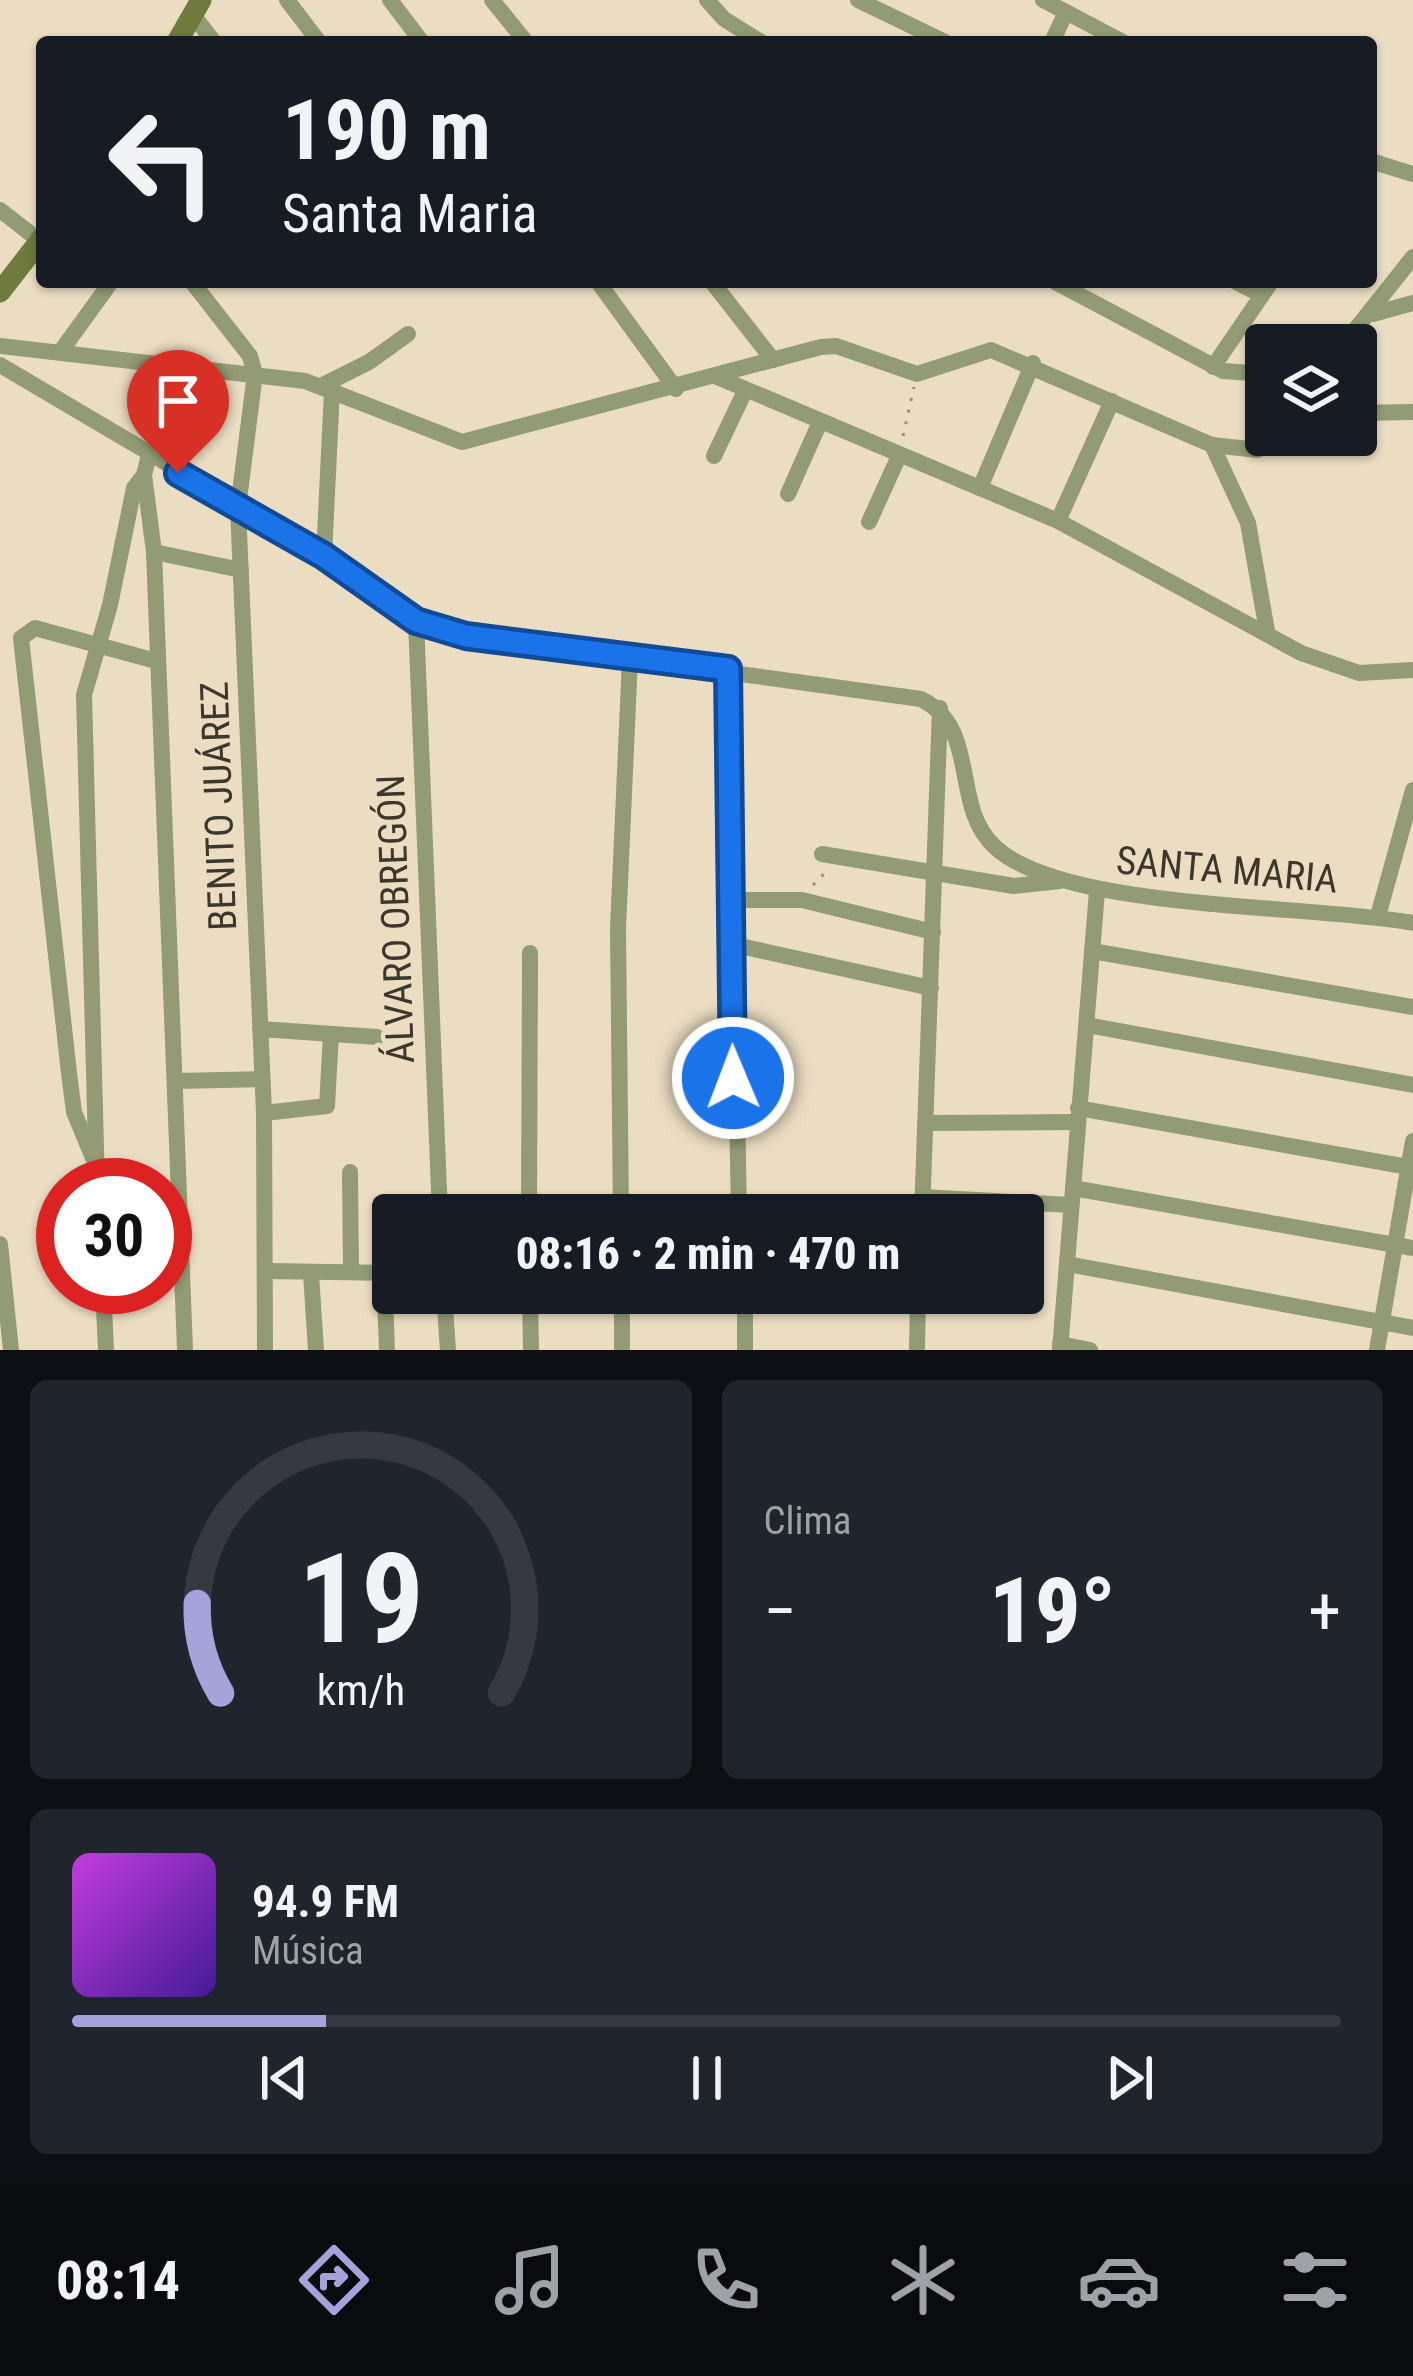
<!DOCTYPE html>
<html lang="es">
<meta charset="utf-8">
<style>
:root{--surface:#171b24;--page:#20242c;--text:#f1f3f6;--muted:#9ea1a6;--line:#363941;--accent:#a5a3da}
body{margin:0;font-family:"Roboto Condensed",sans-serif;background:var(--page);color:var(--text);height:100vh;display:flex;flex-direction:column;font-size:45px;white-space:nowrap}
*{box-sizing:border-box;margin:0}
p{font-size:39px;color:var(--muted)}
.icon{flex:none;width:66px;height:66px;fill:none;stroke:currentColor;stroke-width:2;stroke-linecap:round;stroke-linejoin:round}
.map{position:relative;height:1350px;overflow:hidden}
.side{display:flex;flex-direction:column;gap:30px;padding:30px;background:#0d0f14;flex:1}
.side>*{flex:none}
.top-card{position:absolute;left:36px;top:36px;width:1341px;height:252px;border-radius:12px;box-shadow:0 3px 9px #0004;background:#171b24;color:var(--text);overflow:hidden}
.buttons{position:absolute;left:1245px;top:324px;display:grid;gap:24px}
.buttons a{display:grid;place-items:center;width:132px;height:132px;border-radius:12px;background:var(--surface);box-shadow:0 3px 9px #0004;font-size:60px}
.speed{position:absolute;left:36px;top:1158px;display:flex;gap:24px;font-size:60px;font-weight:700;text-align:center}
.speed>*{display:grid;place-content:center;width:156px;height:156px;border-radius:50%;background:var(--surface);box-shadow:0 3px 9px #0004;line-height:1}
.speed .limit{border:18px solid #d22;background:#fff;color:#111}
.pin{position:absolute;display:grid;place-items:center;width:102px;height:102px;color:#fff;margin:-123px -51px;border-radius:50% 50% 50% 0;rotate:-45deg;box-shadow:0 0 12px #0007}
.pin .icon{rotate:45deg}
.me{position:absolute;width:132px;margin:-66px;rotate:359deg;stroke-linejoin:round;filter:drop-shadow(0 0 9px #0008)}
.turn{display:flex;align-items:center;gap:42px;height:252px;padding:0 48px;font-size:54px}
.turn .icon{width:156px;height:156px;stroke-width:2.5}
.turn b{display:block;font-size:84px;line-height:102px}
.big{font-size:90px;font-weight:800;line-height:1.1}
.side .widget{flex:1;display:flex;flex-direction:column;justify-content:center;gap:18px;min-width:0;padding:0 42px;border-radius:18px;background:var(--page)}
.side .dial{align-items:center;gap:0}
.dial svg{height:312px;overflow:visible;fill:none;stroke:var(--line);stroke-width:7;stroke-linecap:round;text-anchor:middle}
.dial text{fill:var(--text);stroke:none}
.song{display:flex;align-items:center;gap:36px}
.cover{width:144px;height:144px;border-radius:18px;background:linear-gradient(135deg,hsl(290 70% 55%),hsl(260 70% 35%))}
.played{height:12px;border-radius:6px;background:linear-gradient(90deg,var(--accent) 20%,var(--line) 20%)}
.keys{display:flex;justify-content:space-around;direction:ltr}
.heat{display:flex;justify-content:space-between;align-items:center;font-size:66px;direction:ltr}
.side .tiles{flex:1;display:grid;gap:30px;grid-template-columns:1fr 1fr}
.widget:last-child{grid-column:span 2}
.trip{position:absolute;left:372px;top:1194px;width:672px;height:120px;border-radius:12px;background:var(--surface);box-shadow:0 3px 9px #0004;font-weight:800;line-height:120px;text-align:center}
.tab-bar{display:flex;height:192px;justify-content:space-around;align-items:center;background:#090b0e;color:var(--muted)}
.tab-bar .icon{width:84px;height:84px}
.tab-bar .selected{color:var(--accent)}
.tab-bar b{font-size:54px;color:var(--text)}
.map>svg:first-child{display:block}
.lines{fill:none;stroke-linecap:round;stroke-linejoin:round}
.path{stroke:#998f7b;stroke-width:3;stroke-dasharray:3 9;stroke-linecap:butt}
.street{stroke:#939b74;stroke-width:16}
.secondary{stroke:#6f7a3e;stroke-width:21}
.route-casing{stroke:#114b97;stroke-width:30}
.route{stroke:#1a73e8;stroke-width:21}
.labels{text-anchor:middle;stroke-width:9;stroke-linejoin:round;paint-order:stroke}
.street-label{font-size:39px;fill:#3c372c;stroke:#ebddc2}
</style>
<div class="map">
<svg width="1413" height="1350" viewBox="0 0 1413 1350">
<rect width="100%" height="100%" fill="#ebddc2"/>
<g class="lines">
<g class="path">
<polyline points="903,436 914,387"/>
<polyline points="813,885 827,871"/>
</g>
<g class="street">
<polyline points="287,0 319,42"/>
<polyline points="390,0 422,42"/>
<polyline points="492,0 526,42"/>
<polyline points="707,0 724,19 761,42"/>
<polyline points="858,0 945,42"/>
<polyline points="1043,0 1123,42"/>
<polyline points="193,15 214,42"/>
<polyline points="1052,42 1066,12"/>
<polyline points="1371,161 1413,174"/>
<polyline points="0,210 40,241"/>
<polyline points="192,282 250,356 255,374 238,508 264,1113 265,1350"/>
<polyline points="598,282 676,389"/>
<polyline points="712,282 773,360"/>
<polyline points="1055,282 1223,371 1266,374"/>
<polyline points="1236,282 1262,295"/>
<polyline points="1373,314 1413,303"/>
<polyline points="1343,345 1413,257"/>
<polyline points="0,346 305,381 462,442 821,347 836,346 917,374 991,350 1212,445 1258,450 1279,435"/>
<polyline points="61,351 111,282"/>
<path d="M0,365L324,556L416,621L466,636L921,699C981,729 950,806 995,847C1064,911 1311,904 1413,923"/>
<polyline points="1213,367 1271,282"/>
<polyline points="717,377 1058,521 1301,653 1359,673 1413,670"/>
<polyline points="321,386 369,362 408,334"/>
<polyline points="1356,413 1413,412"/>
<polyline points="1212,445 1248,523 1267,631"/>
<polyline points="149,455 144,475 154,552 185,1350"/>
<polyline points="714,456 745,391"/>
<polyline points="980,488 1033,363"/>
<polyline points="788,494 820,422"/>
<polyline points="1058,521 1112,401"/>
<polyline points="869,522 899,456"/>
<polyline points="154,552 241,570"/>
<polyline points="324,556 332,390"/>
<polyline points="416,621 440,1215"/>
<polyline points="729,669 739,1215"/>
<polyline points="822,854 1014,886 1060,881"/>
<polyline points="732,900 802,900 933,932"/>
<polyline points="1378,916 1413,790"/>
<polyline points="731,944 931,988"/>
<polyline points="1092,951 1413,1007"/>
<polyline points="1087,1025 1413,1085"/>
<polyline points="260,1029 377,1037"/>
<polyline points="176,1081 262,1079"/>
<polyline points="1078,1108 1413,1168"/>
<polyline points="264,1113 327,1106 331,1034"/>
<polyline points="925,1123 1077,1122"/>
<polyline points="93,1158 74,1112 69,1073 21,638 35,628 156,661"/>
<polyline points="350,1172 351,1271"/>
<polyline points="97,1185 84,695 110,605 134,488 144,475"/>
<polyline points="1073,1188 1413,1248"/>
<polyline points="922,1197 1071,1205"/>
<polyline points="529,1215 530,953"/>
<polyline points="621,1215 618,928 630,659"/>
<polyline points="922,1215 940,708"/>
<polyline points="0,1244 11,1350"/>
<polyline points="1067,1264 1413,1328"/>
<polyline points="267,1271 393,1273"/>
<polyline points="384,1272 387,1350"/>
<polyline points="311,1274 316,1350"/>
<polyline points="103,1287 106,1350"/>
<polyline points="444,1293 448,1350"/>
<polyline points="530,1293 531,1350"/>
<polyline points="883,1293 918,1299"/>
<polyline points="745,1294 745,1350"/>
<polyline points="745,1301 795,1303 819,1293"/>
<polyline points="1060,1344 1090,1350"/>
<polyline points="622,1350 622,1293"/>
<polyline points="917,1350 918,1293"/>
<polyline points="1060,1350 1097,891"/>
<polyline points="1377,1350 1413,1141"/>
</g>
<g class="secondary">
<polyline points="177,42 201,0"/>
<polyline points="0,292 42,238"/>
</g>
</g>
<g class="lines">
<defs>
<polyline id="route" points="178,473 324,556 416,621 466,636 728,669 733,1078"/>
</defs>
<use href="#route" class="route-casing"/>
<use href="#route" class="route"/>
</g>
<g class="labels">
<g class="street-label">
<text transform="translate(218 806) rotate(-92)" y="14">BENITO JUÁREZ</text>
<text transform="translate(1227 869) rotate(5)" y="14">SANTA MARIA</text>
<text transform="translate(395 919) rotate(-92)" y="14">ÁLVARO OBREGÓN</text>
</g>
</g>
</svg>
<div class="buttons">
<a><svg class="icon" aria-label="layers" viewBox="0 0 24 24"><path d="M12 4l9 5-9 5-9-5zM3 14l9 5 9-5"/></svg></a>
</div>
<div class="speed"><div class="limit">30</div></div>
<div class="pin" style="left:178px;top:473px;background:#d93025"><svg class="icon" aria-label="arrive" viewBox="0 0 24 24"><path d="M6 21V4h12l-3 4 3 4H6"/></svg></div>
<svg class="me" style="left:733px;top:1078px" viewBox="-20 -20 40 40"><circle r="17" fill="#1a73e8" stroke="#fff" stroke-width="3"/><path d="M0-11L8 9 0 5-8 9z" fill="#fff"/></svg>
<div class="trip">08:16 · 2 min · 470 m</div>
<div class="top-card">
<div class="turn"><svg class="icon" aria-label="left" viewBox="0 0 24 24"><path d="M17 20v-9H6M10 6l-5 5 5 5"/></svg><div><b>190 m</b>Santa Maria</div></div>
</div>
</div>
<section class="side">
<div class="tiles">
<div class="widget dial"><svg viewBox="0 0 100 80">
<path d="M14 69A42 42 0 1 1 86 69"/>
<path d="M14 69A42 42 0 0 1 8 46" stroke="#a5a3da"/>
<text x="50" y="56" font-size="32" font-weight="700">19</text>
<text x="50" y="72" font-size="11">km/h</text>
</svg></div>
<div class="widget"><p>Clima</p>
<div class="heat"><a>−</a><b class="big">19°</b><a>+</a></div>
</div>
<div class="widget">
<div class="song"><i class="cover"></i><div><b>94.9 FM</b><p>Música</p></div></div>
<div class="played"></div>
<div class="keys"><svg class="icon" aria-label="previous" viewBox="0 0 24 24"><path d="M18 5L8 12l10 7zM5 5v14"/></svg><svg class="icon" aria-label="pause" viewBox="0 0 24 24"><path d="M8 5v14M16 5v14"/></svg><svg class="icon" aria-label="next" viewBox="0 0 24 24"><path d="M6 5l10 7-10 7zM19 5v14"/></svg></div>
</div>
</div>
</section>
<nav class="tab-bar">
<b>08:14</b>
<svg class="icon selected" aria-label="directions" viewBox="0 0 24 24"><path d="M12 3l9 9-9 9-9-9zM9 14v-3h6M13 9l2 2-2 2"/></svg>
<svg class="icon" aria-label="music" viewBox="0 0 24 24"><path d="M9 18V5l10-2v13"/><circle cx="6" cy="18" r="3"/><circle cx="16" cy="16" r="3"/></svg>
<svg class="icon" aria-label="phone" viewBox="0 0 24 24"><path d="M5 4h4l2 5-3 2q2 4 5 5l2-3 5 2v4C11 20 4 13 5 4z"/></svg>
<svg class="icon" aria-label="climate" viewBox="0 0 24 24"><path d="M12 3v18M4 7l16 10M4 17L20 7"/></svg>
<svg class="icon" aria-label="car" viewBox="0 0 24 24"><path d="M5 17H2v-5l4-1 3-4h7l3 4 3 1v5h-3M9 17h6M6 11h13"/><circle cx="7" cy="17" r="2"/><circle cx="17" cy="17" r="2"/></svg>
<svg class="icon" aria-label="filters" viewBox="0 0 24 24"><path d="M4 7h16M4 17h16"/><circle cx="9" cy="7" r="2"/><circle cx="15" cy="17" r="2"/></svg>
</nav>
